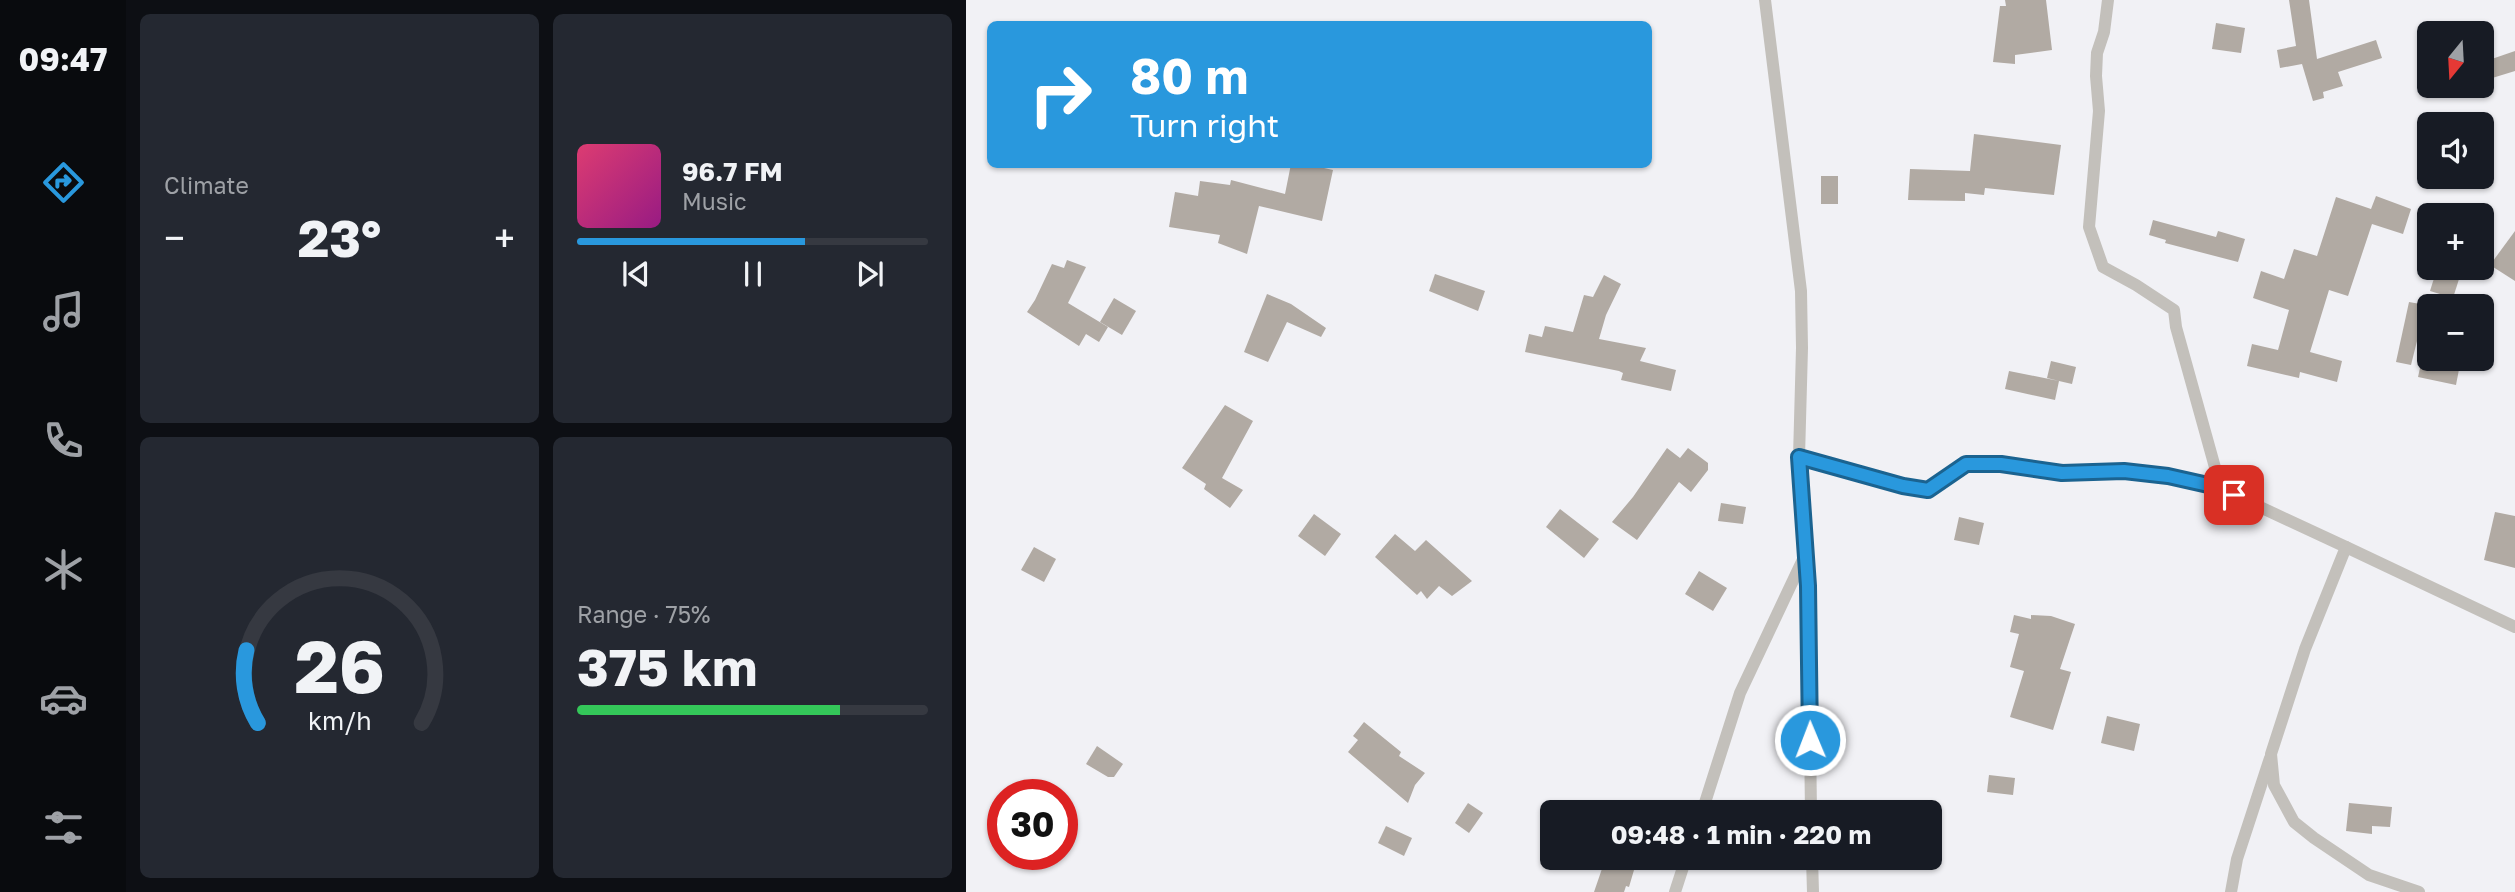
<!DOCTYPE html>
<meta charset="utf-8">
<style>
:root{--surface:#171b24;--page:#242831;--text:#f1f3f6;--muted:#9ea1a6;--line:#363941;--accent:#2998dd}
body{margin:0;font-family:"Golos Text",sans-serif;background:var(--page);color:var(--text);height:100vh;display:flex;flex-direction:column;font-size:26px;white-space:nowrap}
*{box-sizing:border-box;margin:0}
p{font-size:23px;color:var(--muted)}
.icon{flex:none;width:38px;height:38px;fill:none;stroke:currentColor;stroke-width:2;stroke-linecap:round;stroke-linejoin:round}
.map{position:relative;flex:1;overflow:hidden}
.details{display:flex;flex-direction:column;gap:14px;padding:14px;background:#0d0f14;width:840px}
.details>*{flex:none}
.top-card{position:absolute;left:21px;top:21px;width:665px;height:147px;border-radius:10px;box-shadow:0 2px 5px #0004;background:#2998dd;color:#fff;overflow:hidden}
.needle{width:46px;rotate:198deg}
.buttons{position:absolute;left:1451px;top:21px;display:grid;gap:14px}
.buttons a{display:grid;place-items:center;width:77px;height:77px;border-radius:10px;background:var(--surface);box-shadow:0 2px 5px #0004;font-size:35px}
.speed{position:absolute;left:21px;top:779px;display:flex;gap:14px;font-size:35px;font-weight:700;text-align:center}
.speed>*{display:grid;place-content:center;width:91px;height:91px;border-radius:50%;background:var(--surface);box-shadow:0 2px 5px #0004;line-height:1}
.speed .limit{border:10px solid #d22;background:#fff;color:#111}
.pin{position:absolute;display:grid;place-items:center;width:60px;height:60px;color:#fff;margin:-30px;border-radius:14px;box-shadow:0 4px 10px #0006}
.me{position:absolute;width:77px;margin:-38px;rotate:359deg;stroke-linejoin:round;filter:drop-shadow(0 0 5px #0008)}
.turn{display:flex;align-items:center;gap:24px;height:147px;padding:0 28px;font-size:32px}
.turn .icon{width:91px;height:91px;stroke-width:2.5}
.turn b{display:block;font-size:49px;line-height:60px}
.big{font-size:52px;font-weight:700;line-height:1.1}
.details .card{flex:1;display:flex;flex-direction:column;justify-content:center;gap:10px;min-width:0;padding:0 24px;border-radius:10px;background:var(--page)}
.details .dial{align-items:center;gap:0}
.dial svg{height:182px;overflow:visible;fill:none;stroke:var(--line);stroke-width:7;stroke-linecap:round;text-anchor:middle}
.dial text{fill:var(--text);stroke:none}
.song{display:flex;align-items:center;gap:21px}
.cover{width:84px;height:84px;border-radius:10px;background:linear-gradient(135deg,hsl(340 70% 55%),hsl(310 70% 35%))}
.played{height:7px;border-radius:4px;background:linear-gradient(90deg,var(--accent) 65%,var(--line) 65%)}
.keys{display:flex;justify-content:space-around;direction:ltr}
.heat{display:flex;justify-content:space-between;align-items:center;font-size:38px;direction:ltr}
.charge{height:10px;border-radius:5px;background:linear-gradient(90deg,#34c759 75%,var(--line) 0)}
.details .tiles{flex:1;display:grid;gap:14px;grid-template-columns:repeat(2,1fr)}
.trip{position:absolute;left:574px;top:800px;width:402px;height:70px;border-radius:10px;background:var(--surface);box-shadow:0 2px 5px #0004;font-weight:700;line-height:70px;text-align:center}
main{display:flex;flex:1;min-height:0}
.dock{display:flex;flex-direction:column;width:126px;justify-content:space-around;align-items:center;background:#090b0e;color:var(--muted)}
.dock .icon{width:49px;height:49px}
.dock .current{color:var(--accent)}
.dock b{font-size:32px;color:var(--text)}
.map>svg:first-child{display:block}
.building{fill:#b1aaa3}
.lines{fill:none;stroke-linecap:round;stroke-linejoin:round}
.minor{stroke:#c3c0bb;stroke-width:12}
.route-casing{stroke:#1b6390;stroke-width:18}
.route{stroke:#2998dd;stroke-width:12}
</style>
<main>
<nav class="dock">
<b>09:47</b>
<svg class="icon current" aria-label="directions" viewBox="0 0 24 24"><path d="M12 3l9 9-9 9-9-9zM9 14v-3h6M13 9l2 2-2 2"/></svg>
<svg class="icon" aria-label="music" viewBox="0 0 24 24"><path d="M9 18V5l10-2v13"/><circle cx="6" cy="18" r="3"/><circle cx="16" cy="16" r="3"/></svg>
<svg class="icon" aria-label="phone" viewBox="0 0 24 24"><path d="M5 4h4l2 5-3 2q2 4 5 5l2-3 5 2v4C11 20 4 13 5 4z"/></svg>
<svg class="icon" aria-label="climate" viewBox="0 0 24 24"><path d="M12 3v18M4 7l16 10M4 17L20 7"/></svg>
<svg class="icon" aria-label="car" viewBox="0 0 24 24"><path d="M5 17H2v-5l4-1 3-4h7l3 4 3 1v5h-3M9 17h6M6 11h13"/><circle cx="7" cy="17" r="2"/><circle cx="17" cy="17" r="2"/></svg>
<svg class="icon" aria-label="filters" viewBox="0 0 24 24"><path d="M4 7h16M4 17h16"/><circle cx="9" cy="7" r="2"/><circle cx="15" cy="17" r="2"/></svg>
</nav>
<section class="details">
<div class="tiles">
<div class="card"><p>Climate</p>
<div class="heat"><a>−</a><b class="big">23°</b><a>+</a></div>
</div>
<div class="card">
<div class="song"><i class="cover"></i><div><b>96.7 FM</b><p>Music</p></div></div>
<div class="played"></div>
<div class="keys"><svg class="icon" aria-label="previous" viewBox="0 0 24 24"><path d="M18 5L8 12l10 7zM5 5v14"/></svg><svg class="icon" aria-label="pause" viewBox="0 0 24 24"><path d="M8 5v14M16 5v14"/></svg><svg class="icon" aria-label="next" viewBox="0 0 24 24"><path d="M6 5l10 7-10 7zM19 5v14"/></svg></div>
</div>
<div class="card dial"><svg viewBox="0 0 100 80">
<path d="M14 69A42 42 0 1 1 86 69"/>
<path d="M14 69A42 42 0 0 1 9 37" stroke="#2998dd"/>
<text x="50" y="56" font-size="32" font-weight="700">26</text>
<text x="50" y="72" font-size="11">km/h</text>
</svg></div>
<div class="card"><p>Range · 75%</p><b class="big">375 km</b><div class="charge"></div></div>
</div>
</section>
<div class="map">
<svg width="1549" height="892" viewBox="0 0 1549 892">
<rect width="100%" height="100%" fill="#f1f1f5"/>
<g class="building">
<polygon points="1039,0 1080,0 1086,50 1049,55 1049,64 1027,62 1034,6 1040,6"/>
<polygon points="1323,0 1343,0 1351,59 1410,40 1416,58 1372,72 1377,86 1357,92 1358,98 1347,101 1336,64 1314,68 1311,50 1330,46"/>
<polygon points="1250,23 1279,28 1275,53 1246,49"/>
<polygon points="1549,51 1549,71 1523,79 1517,62"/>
<polygon points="1008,134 1095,145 1088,195 1019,188 1018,195 999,193 999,201 942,200 944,169 1004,171"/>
<polygon points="325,164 340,164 367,170 356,221 293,206 281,254 252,243 254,235 203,227 209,192 232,196 234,181 264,185 265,180 319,194"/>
<rect x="855" y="176" width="17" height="28"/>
<polygon points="1410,196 1445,209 1437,234 1406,224 1382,296 1363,290 1344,352 1376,361 1371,382 1334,372 1333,378 1281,366 1286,344 1312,350 1323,310 1287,298 1295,271 1318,279 1328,249 1351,256 1370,197 1405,209"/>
<polygon points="1187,220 1250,237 1252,231 1279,239 1272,262 1199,243 1200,240 1183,235"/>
<polygon points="1549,231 1549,281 1524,265"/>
<polygon points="101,260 120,267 102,303 142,327 133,342 120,334 113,346 61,312 69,300 86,264 98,268"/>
<polygon points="1470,272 1493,279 1487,298 1464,291"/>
<polygon points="469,274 519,291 512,311 463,291"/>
<polygon points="638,275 655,284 640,315 633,339 680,348 674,361 710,370 705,391 655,380 657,373 653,371 559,352 563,334 576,337 579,326 607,332 618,295 627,297"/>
<polygon points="301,294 325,304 360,328 355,337 321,322 302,362 278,352"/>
<polygon points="148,298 170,311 156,335 134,322"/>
<polygon points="1443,302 1460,305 1445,365 1430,362"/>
<polygon points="1456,359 1495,359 1490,385 1452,377"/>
<polygon points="1085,361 1110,367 1106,384 1093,381 1089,400 1039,389 1043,371 1093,381 1081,378"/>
<polygon points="259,405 287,421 256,478 277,490 264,508 238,489 240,484 216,468"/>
<polygon points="701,448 714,458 722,448 742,463 742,470 725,492 713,482 671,540 646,522 667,497"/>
<polygon points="755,503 780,507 777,524 752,521"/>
<polygon points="594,509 633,539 618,558 580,527"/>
<polygon points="1529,512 1549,516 1549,568 1518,560"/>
<polygon points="348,514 375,534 359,556 332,536"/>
<polygon points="993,517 1018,523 1013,545 988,540"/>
<polygon points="429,534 449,551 460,540 506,581 486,596 473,586 461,599 455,591 451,595 409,557"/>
<polygon points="68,547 90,559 78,582 55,570"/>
<polygon points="733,571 761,588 747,611 719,594"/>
<polygon points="1048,615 1065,619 1065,615 1085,616 1109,624 1094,669 1105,672 1087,730 1044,717 1058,671 1044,667 1053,634 1044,632"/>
<polygon points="1141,716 1174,724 1168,751 1135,743"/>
<polygon points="398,722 435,752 433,756 459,773 449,785 442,803 382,752 392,740 387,736"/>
<polygon points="131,746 157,764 148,777 142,777 120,764"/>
<polygon points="1023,775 1049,778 1047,795 1021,792"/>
<polygon points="502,803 517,813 503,833 489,823"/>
<polygon points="1383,803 1426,807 1424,827 1406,826 1406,834 1380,831"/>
<polygon points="420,826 446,838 438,856 412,843"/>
<polygon points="639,860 668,870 663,887 660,886 658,892 628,892"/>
</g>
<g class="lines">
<g class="minor">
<polyline points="799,0 835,291 836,348 833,457 842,586 845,812"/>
<polyline points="1142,0 1138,32 1131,53 1130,76 1133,111 1123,227 1137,267 1170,285 1208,310 1210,327 1250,471 1251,487"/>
<polyline points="833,457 937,486 962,490 1000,465 1035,464 1096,473 1158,471 1202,476 1251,487 1380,547 1339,649 1305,754 1308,785 1328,822 1348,838 1403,875 1453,892"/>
<polyline points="1380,547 1549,627"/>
<polyline points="736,812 774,693 840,553"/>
<polyline points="846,858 847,892"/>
<polyline points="709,892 720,858"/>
<polyline points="1265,892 1271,859 1304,758"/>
</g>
</g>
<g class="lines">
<defs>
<polyline id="route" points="844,740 842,586 833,457 937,486 962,490 1000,464 1035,464 1096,473 1158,471 1202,476 1251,487 1268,495"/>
</defs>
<use href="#route" class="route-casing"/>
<use href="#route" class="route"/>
</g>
</svg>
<div class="buttons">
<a><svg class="needle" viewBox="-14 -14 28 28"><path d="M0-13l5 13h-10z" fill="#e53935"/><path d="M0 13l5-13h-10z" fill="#9ea1a6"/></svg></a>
<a><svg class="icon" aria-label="sound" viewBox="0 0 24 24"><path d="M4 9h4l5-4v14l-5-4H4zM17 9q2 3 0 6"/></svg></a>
<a>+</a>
<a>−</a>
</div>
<div class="speed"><div class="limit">30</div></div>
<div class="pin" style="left:1268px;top:495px;background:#d93025"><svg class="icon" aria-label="arrive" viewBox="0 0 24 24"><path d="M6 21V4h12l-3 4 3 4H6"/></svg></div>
<svg class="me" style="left:844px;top:740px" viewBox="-20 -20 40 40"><circle r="17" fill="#2998dd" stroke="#fff" stroke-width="3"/><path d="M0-11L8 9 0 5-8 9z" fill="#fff"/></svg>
<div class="trip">09:48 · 1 min · 220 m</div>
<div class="top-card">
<div class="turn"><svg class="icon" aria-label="right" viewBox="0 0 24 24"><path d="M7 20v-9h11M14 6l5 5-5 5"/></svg><div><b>80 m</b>Turn right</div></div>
</div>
</div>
</main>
